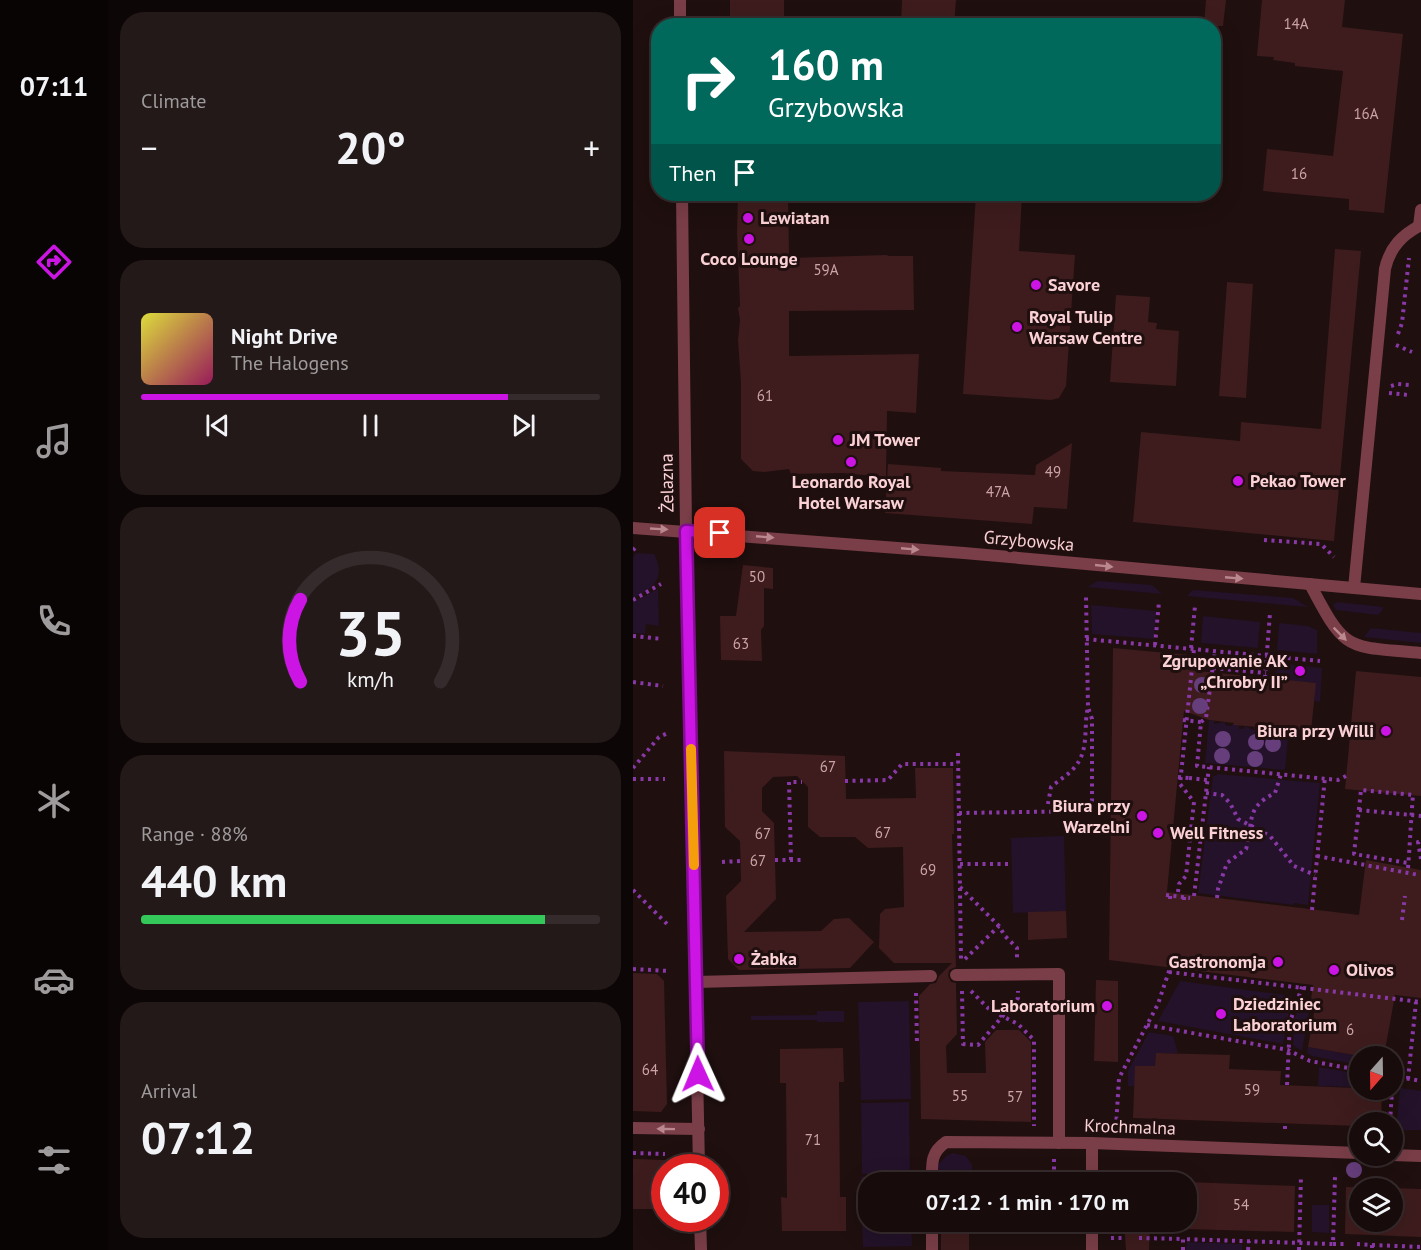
<!DOCTYPE html>
<meta charset="utf-8">
<style>
:root{--surface:#170b0b;--page:#241919;--text:#f1f3f6;--muted:#9e9b9d;--line:#362b2c;--accent:#cc14e4}
body{margin:0;font-family:"PT Sans",sans-serif;background:var(--page);color:var(--text);height:100vh;display:flex;flex-direction:column;font-size:22px;white-space:nowrap}
*{box-sizing:border-box;margin:0}
p{font-size:20px;color:var(--muted)}
.icon{flex:none;width:33px;height:33px;fill:none;stroke:currentColor;stroke-width:2;stroke-linecap:round;stroke-linejoin:round}
.map{position:relative;flex:1;overflow:hidden}
.details{display:flex;flex-direction:column;gap:12px;padding:12px;background:#0d0606;width:525px}
.details>*{flex:none}
.guide{position:absolute;left:18px;top:18px;width:570px;height:183px;border-radius:24px;box-shadow:0 6px 24px #0002,0 0 0 2px var(--line);background:#00695c;color:#fff;overflow:hidden}
.needle{width:39px;rotate:200deg}
.fabs{position:absolute;left:716px;top:1046px;display:grid;gap:12px}
.fabs a{display:grid;place-items:center;width:54px;height:54px;border-radius:50%;background:var(--surface);box-shadow:0 6px 24px #0002,0 0 0 2px var(--line);font-size:30px}
.speed{position:absolute;left:18px;top:1154px;display:flex;gap:12px;font-size:30px;font-weight:700;text-align:center}
.speed>*{display:grid;place-content:center;width:78px;height:78px;border-radius:50%;background:var(--surface);box-shadow:0 6px 24px #0002,0 0 0 2px var(--line);line-height:1}
.speed .limit{border:9px solid #d22;background:#fff;color:#111}
.pin{position:absolute;display:grid;place-items:center;width:51px;height:51px;color:#fff;margin:-26px;border-radius:12px;box-shadow:0 3px 9px #0006}
.me{position:absolute;width:66px;margin:-33px;rotate:359deg;stroke-linejoin:round;filter:drop-shadow(0 0 4px #0008)}
.turn{display:flex;align-items:center;gap:21px;height:126px;padding:0 18px;font-size:27px}
.turn .icon{width:78px;height:78px;stroke-width:2.5}
.turn b{display:block;font-size:42px;line-height:51px}
.then{display:flex;align-items:center;height:57px;padding:0 18px;background:#0003;gap:12px;font-size:22px}
.big{font-size:45px;font-weight:700;line-height:1.1}
.details .widget{flex:1;display:flex;flex-direction:column;justify-content:center;gap:9px;min-width:0;padding:0 21px;border-radius:24px;background:var(--page)}
.details .dial{align-items:center;gap:0}
.dial svg{height:156px;overflow:visible;fill:none;stroke:var(--line);stroke-width:7;stroke-linecap:round;text-anchor:middle}
.dial text{fill:var(--text);stroke:none}
.song{display:flex;align-items:center;gap:18px}
.cover{width:72px;height:72px;border-radius:9px;background:linear-gradient(135deg,hsl(60 70% 55%),hsl(330 70% 35%))}
.played{height:6px;border-radius:3px;background:linear-gradient(90deg,var(--accent) 80%,var(--line) 80%)}
.keys{display:flex;justify-content:space-around;direction:ltr}
.heat{display:flex;justify-content:space-between;align-items:center;font-size:33px;direction:ltr}
.charge{height:9px;border-radius:4px;background:linear-gradient(90deg,#34c759 88%,var(--line) 0)}
.trip{position:absolute;left:225px;top:1172px;width:339px;height:60px;border-radius:24px;background:var(--surface);box-shadow:0 6px 24px #0002,0 0 0 2px var(--line);font-weight:700;line-height:60px;text-align:center}
main{display:flex;flex:1;min-height:0}
.menu{display:flex;flex-direction:column;width:108px;justify-content:space-around;align-items:center;background:#090404;color:var(--muted)}
.menu .icon{width:42px;height:42px}
.menu .active{color:var(--accent)}
.menu b{font-size:27px;color:var(--text)}
.map>svg:first-child{display:block}
.green{fill:#231229}
.building{fill:#3e1c1d}
.lines{fill:none;stroke-linecap:round;stroke-linejoin:round}
.path{stroke:#8938a7;stroke-width:4;stroke-dasharray:3 4.5;stroke-linecap:butt}
.service{stroke:#7a3e48;stroke-width:12}
.minor{stroke:#7a3e48;stroke-width:12}
.tertiary{stroke:#7a3e48;stroke-width:12}
.path-bridge{stroke:#8938a7;stroke-width:4;stroke-dasharray:3 4.5;stroke-linecap:butt}
.tree{fill:#663e7b}
.oneway{fill:#ba888e}
.route-casing{stroke:#850d94;stroke-width:15}
.route{stroke:#cc14e4;stroke-width:10}
.slow{stroke:#f59e0b;stroke-width:10}
.poi-dot{fill:#cc14e4;stroke:#1f0f0f;stroke-width:2}
.labels{text-anchor:middle;stroke-width:6;stroke-linejoin:round;paint-order:stroke}
.number-label{font-size:15px;fill:#cca4a7}
.poi-label{font-size:18px;font-weight:bold;fill:#fbd1d5;stroke:#1f0f0f;text-anchor:start}
.street-label{font-size:18px;fill:#fbd1d5;stroke:#1f0f0f}
</style>
<main>
<nav class="menu">
<b>07:11</b>
<svg class="icon active" aria-label="directions" viewBox="0 0 24 24"><path d="M12 3l9 9-9 9-9-9zM9 14v-3h6M13 9l2 2-2 2"/></svg>
<svg class="icon" aria-label="music" viewBox="0 0 24 24"><path d="M9 18V5l10-2v13"/><circle cx="6" cy="18" r="3"/><circle cx="16" cy="16" r="3"/></svg>
<svg class="icon" aria-label="phone" viewBox="0 0 24 24"><path d="M5 4h4l2 5-3 2q2 4 5 5l2-3 5 2v4C11 20 4 13 5 4z"/></svg>
<svg class="icon" aria-label="climate" viewBox="0 0 24 24"><path d="M12 3v18M4 7l16 10M4 17L20 7"/></svg>
<svg class="icon" aria-label="car" viewBox="0 0 24 24"><path d="M5 17H2v-5l4-1 3-4h7l3 4 3 1v5h-3M9 17h6M6 11h13"/><circle cx="7" cy="17" r="2"/><circle cx="17" cy="17" r="2"/></svg>
<svg class="icon" aria-label="filters" viewBox="0 0 24 24"><path d="M4 7h16M4 17h16"/><circle cx="9" cy="7" r="2"/><circle cx="15" cy="17" r="2"/></svg>
</nav>
<section class="details">
<div class="widget"><p>Climate</p>
<div class="heat"><a>−</a><b class="big">20°</b><a>+</a></div>
</div>
<div class="widget">
<div class="song"><i class="cover"></i><div><b>Night Drive</b><p>The Halogens</p></div></div>
<div class="played"></div>
<div class="keys"><svg class="icon" aria-label="previous" viewBox="0 0 24 24"><path d="M18 5L8 12l10 7zM5 5v14"/></svg><svg class="icon" aria-label="pause" viewBox="0 0 24 24"><path d="M8 5v14M16 5v14"/></svg><svg class="icon" aria-label="next" viewBox="0 0 24 24"><path d="M6 5l10 7-10 7zM19 5v14"/></svg></div>
</div>
<div class="widget dial"><svg viewBox="0 0 100 80">
<path d="M14 69A42 42 0 1 1 86 69"/>
<path d="M14 69A42 42 0 0 1 14 27" stroke="#cc14e4"/>
<text x="50" y="56" font-size="32" font-weight="700">35</text>
<text x="50" y="72" font-size="11">km/h</text>
</svg></div>
<div class="widget"><p>Range · 88%</p><b class="big">440 km</b><div class="charge"></div></div>
<div class="widget"><p>Arrival</p><b class="big">07:12</b></div>
</section>
<div class="map">
<svg width="788" height="1250" viewBox="0 0 788 1250">
<rect width="100%" height="100%" fill="#1f0f0f"/>
<g class="green">
<path d="M3,553L21,554C33,576 21,590 0,598V558Z"/>
<polygon points="465,581 519,585 529,594 454,587"/>
<polygon points="25,589 26,626 13,624 12,634 0,633 0,602"/>
<polygon points="560,590 660,598 675,607 554,596"/>
<polygon points="704,602 750,607 749,611 745,615 703,610 700,605"/>
<polygon points="458,605 523,611 521,639 459,634"/>
<polygon points="570,616 627,622 625,648 568,643"/>
<polygon points="646,623 675,626 684,630 684,654 644,650"/>
<polygon points="738,628 788,633 788,643 731,637"/>
<polygon points="644,663 689,668 687,702 681,701 682,683 642,680"/>
<polygon points="576,720 581,721 581,724 592,722 592,725 598,726 601,723 601,725 606,725 606,729 611,729 612,726 621,730 621,727 625,727 625,731 630,731 631,728 637,727 639,730 649,728 649,731 654,731 655,728 659,729 659,732 669,730 669,733 675,734 675,731 678,731 678,740 655,738 652,770 572,763"/>
<polygon points="584,774 687,783 675,905 661,903 661,905 565,893 580,776 583,776"/>
<polygon points="431,836 433,911 380,913 378,838"/>
<polygon points="547,981 659,996 650,1044 525,1021"/>
<polygon points="670,998 678,1000 669,1051 660,1045 661,1020"/>
<polygon points="276,1001 278,1099 228,1100 225,1002"/>
<polygon points="184,1011 211,1011 211,1022 184,1022 184,1020 118,1020 118,1016 184,1015"/>
<polygon points="516,1032 540,1036 545,1053 523,1053 522,1066 501,1086 495,1086 495,1071"/>
<polygon points="675,1047 727,1056 726,1065 679,1056 674,1053"/>
<polygon points="686,1067 726,1074 726,1087 685,1086"/>
<polygon points="767,1088 788,1091 788,1130 763,1130"/>
<polygon points="276,1102 277,1173 229,1174 228,1103"/>
<polygon points="320,1153 333,1156 339,1165 339,1182 305,1182 305,1165 313,1156"/>
<polygon points="277,1176 277,1182 236,1182 236,1221 278,1221 279,1246 230,1247 228,1177"/>
<polygon points="679,1205 696,1205 696,1233 679,1232"/>
<polygon points="554,1242 609,1244 609,1250 553,1250"/>
</g>
<g class="building">
<rect x="97" y="0" width="54" height="26"/>
<polygon points="269,0 323,0 321,26 268,26"/>
<polygon points="573,0 593,0 590,26 571,26"/>
<polygon points="629,0 712,0 709,27 770,34 751,213 716,210 716,199 630,191 634,149 700,156 710,71 662,66 662,63 640,60 641,57 624,56"/>
<polygon points="105,194 155,194 156,258 254,255 255,256 280,256 281,310 156,311 156,356 286,354 283,413 254,411 253,477 209,473 158,474 156,469 131,472 120,471 108,459 108,382 105,340 107,320 105,308 107,306 104,233"/>
<polygon points="343,194 389,194 386,251 442,255 433,386 426,398 418,400 330,394"/>
<polygon points="702,249 728,251 701,541 500,522 508,432 607,441 608,422 688,429"/>
<polygon points="594,282 620,284 613,398 586,396"/>
<polygon points="483,295 517,297 515,322 524,323 523,329 546,331 543,386 477,382"/>
<polygon points="439,443 434,509 401,507 399,524 252,513 255,464 308,468 308,471 402,475 403,465"/>
<polygon points="110,565 140,568 140,589 131,588 131,626 128,630 129,661 88,660 87,616 103,616"/>
<polygon points="480,648 556,655 555,670 683,683 678,731 600,725 601,723 576,720 551,711 534,892 726,915 733,860 788,870 788,998 762,995 751,1056 727,1056 675,1047 682,1007 677,1006 680,985 476,960"/>
<polygon points="723,671 788,677 788,796 712,789"/>
<polygon points="91,751 212,756 213,799 283,798 282,768 320,768 321,834 319,834 323,967 316,970 315,976 318,982 323,983 324,1034 313,1046 314,1073 353,1073 352,1042 363,1030 386,1030 398,1042 398,1122 288,1119 286,996 297,984 303,983 306,976 319,963 261,963 246,948 247,914 252,909 271,907 270,847 235,848 222,837 187,837 175,827 175,787 164,776 140,777 129,788 129,811 141,823 143,899 111,932 188,931 201,919 216,918 241,942 217,968 106,970 95,959 93,896 108,881 107,841 92,827"/>
<polygon points="433,911 434,938 395,940 395,912"/>
<polygon points="0,973 24,974 31,981 34,1104 28,1112 0,1111"/>
<polygon points="463,980 485,981 485,1062 461,1061"/>
<polygon points="210,1048 211,1082 206,1082 207,1197 213,1197 213,1231 149,1231 148,1197 154,1198 153,1083 147,1083 147,1049"/>
<polygon points="523,1053 597,1055 596,1069 648,1071 647,1085 749,1089 748,1122 726,1122 726,1126 500,1118 502,1066 522,1066"/>
<polygon points="0,1159 32,1160 32,1209 0,1209"/>
<polygon points="554,1182 662,1186 661,1232 554,1229"/>
<polygon points="713,1187 751,1188 726,1188 726,1221 759,1221 759,1188 788,1189 788,1237 712,1234"/>
<rect x="308" y="1221" width="28" height="29"/>
<polygon points="491,1221 517,1221 516,1250 493,1250"/>
</g>
<g class="lines">
<g class="path">
<polyline points="765,334 769,323 776,258"/>
<polyline points="763,345 779,352"/>
<polyline points="758,386 765,384 776,385"/>
<polyline points="756,393 775,395"/>
<polyline points="631,540 688,544 701,557"/>
<polyline points="0,550 2,548"/>
<polyline points="0,600 28,584"/>
<polyline points="0,636 29,639"/>
<polyline points="453,639 687,661"/>
<polyline points="522,645 526,602"/>
<polyline points="558,648 562,606"/>
<polyline points="580,668 633,673"/>
<polyline points="632,678 637,613"/>
<polyline points="0,682 30,686"/>
<polyline points="550,720 568,722 564,766 705,780 713,776"/>
<polyline points="568,722 573,718 582,651"/>
<polyline points="325,753 328,960"/>
<polyline points="0,768 26,737 35,733"/>
<polyline points="556,778 574,780"/>
<polyline points="0,779 32,779"/>
<polyline points="212,781 255,780 269,764 325,764"/>
<polyline points="573,793 589,795 597,803 605,819 637,836 661,866 682,875"/>
<path d="M415,804L418,787C426,780 435,775 441,768C457,750 450,728 455,707L453,596"/>
<polyline points="726,810 788,816"/>
<polyline points="326,813 459,811 459,719 455,707"/>
<polyline points="684,856 786,875"/>
<polyline points="788,859 785,842 788,842"/>
<polyline points="142,860 169,860"/>
<polyline points="158,860 156,782 169,782"/>
<polyline points="89,862 107,861"/>
<polyline points="327,864 378,864"/>
<path d="M775,868C777,843 778,819 780,795L728,790L721,854L775,863"/>
<polyline points="327,887 366,926 372,936 384,948 384,959"/>
<polyline points="0,890 34,924"/>
<polyline points="545,892 546,884 553,876 561,802 547,784 561,649"/>
<polyline points="561,896 576,767"/>
<path d="M584,898L585,889L594,863L613,849C621,823 611,808 642,793L648,774"/>
<polyline points="537,899 537,896"/>
<polyline points="551,900 551,897"/>
<polyline points="679,910 692,777"/>
<polyline points="769,920 772,896"/>
<polyline points="332,959 366,926"/>
<polyline points="0,969 36,971"/>
<polyline points="536,972 788,1002"/>
<polyline points="329,991 330,1044 345,1045 385,998 385,991"/>
<polyline points="338,991 357,1010 385,1024 401,1040 401,1126"/>
<polyline points="283,993 284,1043"/>
<polyline points="514,1025 655,1050 677,1061 726,1070"/>
<polyline points="759,1076 788,1081"/>
<polyline points="775,1079 783,1002"/>
<polyline points="654,1085 657,1022 670,984"/>
<polyline points="757,1122 760,1076"/>
<polyline points="483,1127 486,1078 525,1004 537,968"/>
<polyline points="652,1129 652,1124"/>
<polyline points="0,1153 32,1154"/>
<polyline points="421,1159 421,1182"/>
<polyline points="478,1238 490,1238"/>
<polyline points="506,1238 550,1239"/>
<polyline points="700,1244 712,1244"/>
<polyline points="724,1244 739,1245 739,1250"/>
<polyline points="739,1245 788,1247"/>
<polyline points="550,1250 550,1239 700,1244 702,1177"/>
<polyline points="615,1250 616,1241"/>
<polyline points="666,1250 668,1176"/>
</g>
<g class="service">
<polyline points="786,226 788,210"/>
<path d="M721,588L752,269C757,247 769,235 788,225"/>
<polyline points="323,975 426,974 426,1143"/>
<polyline points="63,982 298,976"/>
</g>
<g class="minor">
<path d="M677,584C713,653 713,646 788,653"/>
<polyline points="0,1128 66,1129"/>
<polyline points="759,1155 788,1156"/>
<path d="M299,1182C299,1164 297,1153 313,1142L459,1143L726,1153"/>
<polyline points="459,1182 459,1143"/>
<polyline points="299,1250 299,1221"/>
<polyline points="459,1250 459,1221"/>
</g>
<g class="tertiary">
<polyline points="47,0 47,26"/>
<polyline points="49,194 53,530 66,1167"/>
<polyline points="0,528 331,553 788,594"/>
<polyline points="67,1218 68,1250"/>
</g>
<g class="path-bridge">
<polyline points="545,777 556,778"/>
<polyline points="533,895 557,898"/>
</g>
</g>
<g class="tree">
<circle cx="569" cy="685" r="8"/>
<circle cx="567" cy="706" r="8"/>
<circle cx="590" cy="739" r="8"/>
<circle cx="623" cy="742" r="8"/>
<circle cx="640" cy="744" r="8"/>
<circle cx="589" cy="756" r="8"/>
<circle cx="622" cy="759" r="8"/>
<circle cx="721" cy="1170" r="8"/>
</g>
<defs><path id="oneway-solid" d="M-6-.8H1V-3.2L6.5 0L1 3.2V.8H-6Z" transform="scale(1.5)"/></defs>
<g class="oneway">
<use href="#oneway-solid" transform="translate(26 529) rotate(3)"/>
<use href="#oneway-solid" transform="translate(132 537) rotate(5)"/>
<use href="#oneway-solid" transform="translate(277 549) rotate(5)"/>
<use href="#oneway-solid" transform="translate(471 566) rotate(6)"/>
<use href="#oneway-solid" transform="translate(601 578) rotate(5)"/>
<use href="#oneway-solid" transform="translate(707 634) rotate(45)"/>
<use href="#oneway-solid" transform="translate(33 1129) rotate(-179)"/>
</g>
<g class="lines">
<defs>
<polyline id="route" points="65,1074 53,531 87,533"/>
</defs>
<use href="#route" class="route-casing"/>
<use href="#route" class="route"/>
<polyline class="slow" points="58,749 61,865"/>
</g>
<g class="poi-dot">
<circle cx="115" cy="218" r="6"/>
<circle cx="116" cy="239" r="6"/>
<circle cx="403" cy="285" r="6"/>
<circle cx="384" cy="327" r="6"/>
<circle cx="205" cy="440" r="6"/>
<circle cx="218" cy="462" r="6"/>
<circle cx="605" cy="481" r="6"/>
<circle cx="667" cy="671" r="6"/>
<circle cx="753" cy="731" r="6"/>
<circle cx="509" cy="816" r="6"/>
<circle cx="525" cy="833" r="6"/>
<circle cx="106" cy="959" r="6"/>
<circle cx="645" cy="962" r="6"/>
<circle cx="701" cy="970" r="6"/>
<circle cx="474" cy="1006" r="6"/>
<circle cx="588" cy="1014" r="6"/>
</g>
<g class="labels">
<g class="number-label">
<text x="663" y="29">14A</text>
<text x="733" y="119">16A</text>
<text x="666" y="179">16</text>
<text x="193" y="275">59A</text>
<text x="132" y="401">61</text>
<text x="420" y="477">49</text>
<text x="365" y="497">47A</text>
<text x="124" y="582">50</text>
<text x="108" y="649">63</text>
<text x="195" y="772">67</text>
<text x="250" y="838">67</text>
<text x="130" y="839">67</text>
<text x="125" y="866">67</text>
<text x="295" y="875">69</text>
<text x="717" y="1035">6</text>
<text x="17" y="1075">64</text>
<text x="619" y="1095">59</text>
<text x="327" y="1101">55</text>
<text x="382" y="1102">57</text>
<text x="180" y="1145">71</text>
<text x="608" y="1210">54</text>
</g>
<g class="poi-label">
<text x="127" y="224">Lewiatan</text>
<text x="116" y="265" text-anchor="middle">Coco Lounge</text>
<text x="415" y="291">Savore</text>
<text x="396" y="323">Royal Tulip<tspan x="396" dy="21">Warsaw Centre</tspan></text>
<text x="217" y="446">JM Tower</text>
<text x="617" y="487">Pekao Tower</text>
<text x="218" y="488" text-anchor="middle">Leonardo Royal<tspan x="218" dy="21">Hotel Warsaw</tspan></text>
<text x="655" y="667" text-anchor="end">Zgrupowanie AK<tspan x="655" dy="21">„Chrobry II”</tspan></text>
<text x="741" y="737" text-anchor="end">Biura przy Willi</text>
<text x="497" y="812" text-anchor="end">Biura przy<tspan x="497" dy="21">Warzelni</tspan></text>
<text x="537" y="839">Well Fitness</text>
<text x="118" y="965">Żabka</text>
<text x="633" y="968" text-anchor="end">Gastronomja</text>
<text x="713" y="976">Olivos</text>
<text x="600" y="1010">Dziedziniec<tspan x="600" dy="21">Laboratorium</tspan></text>
<text x="462" y="1012" text-anchor="end">Laboratorium</text>
</g>
<g class="street-label">
<text transform="translate(34 483) rotate(-91)" y="6">Żelazna</text>
<text transform="translate(396 541) rotate(5)" y="6">Grzybowska</text>
<text transform="translate(497 1127) rotate(2)" y="6">Krochmalna</text>
</g>
</g>
</svg>
<div class="fabs">
<a><svg class="needle" viewBox="-14 -14 28 28"><path d="M0-13l5 13h-10z" fill="#e53935"/><path d="M0 13l5-13h-10z" fill="#9e9b9d"/></svg></a>
<a><svg class="icon" aria-label="search" viewBox="0 0 24 24"><circle cx="10" cy="10" r="6"/><path d="M15 15l6 6"/></svg></a>
<a><svg class="icon" aria-label="layers" viewBox="0 0 24 24"><path d="M12 4l9 5-9 5-9-5zM3 14l9 5 9-5"/></svg></a>
</div>
<div class="speed"><div class="limit">40</div></div>
<div class="pin" style="left:87px;top:533px;background:#d93025"><svg class="icon" aria-label="arrive" viewBox="0 0 24 24"><path d="M6 21V4h12l-3 4 3 4H6"/></svg></div>
<svg class="me" style="left:65px;top:1074px" viewBox="-20 -20 40 40"><path d="M0-17L14 15 0 8-14 15z" fill="#cc14e4" stroke="#fff" stroke-width="4"/></svg>
<div class="trip">07:12 · 1 min · 170 m</div>
<div class="guide">
<div class="turn"><svg class="icon" aria-label="right" viewBox="0 0 24 24"><path d="M7 20v-9h11M14 6l5 5-5 5"/></svg><div><b>160 m</b>Grzybowska</div></div>
<div class="then">Then<svg class="icon" aria-label="arrive" viewBox="0 0 24 24"><path d="M6 21V4h12l-3 4 3 4H6"/></svg></div>
</div>
</div>
</main>
